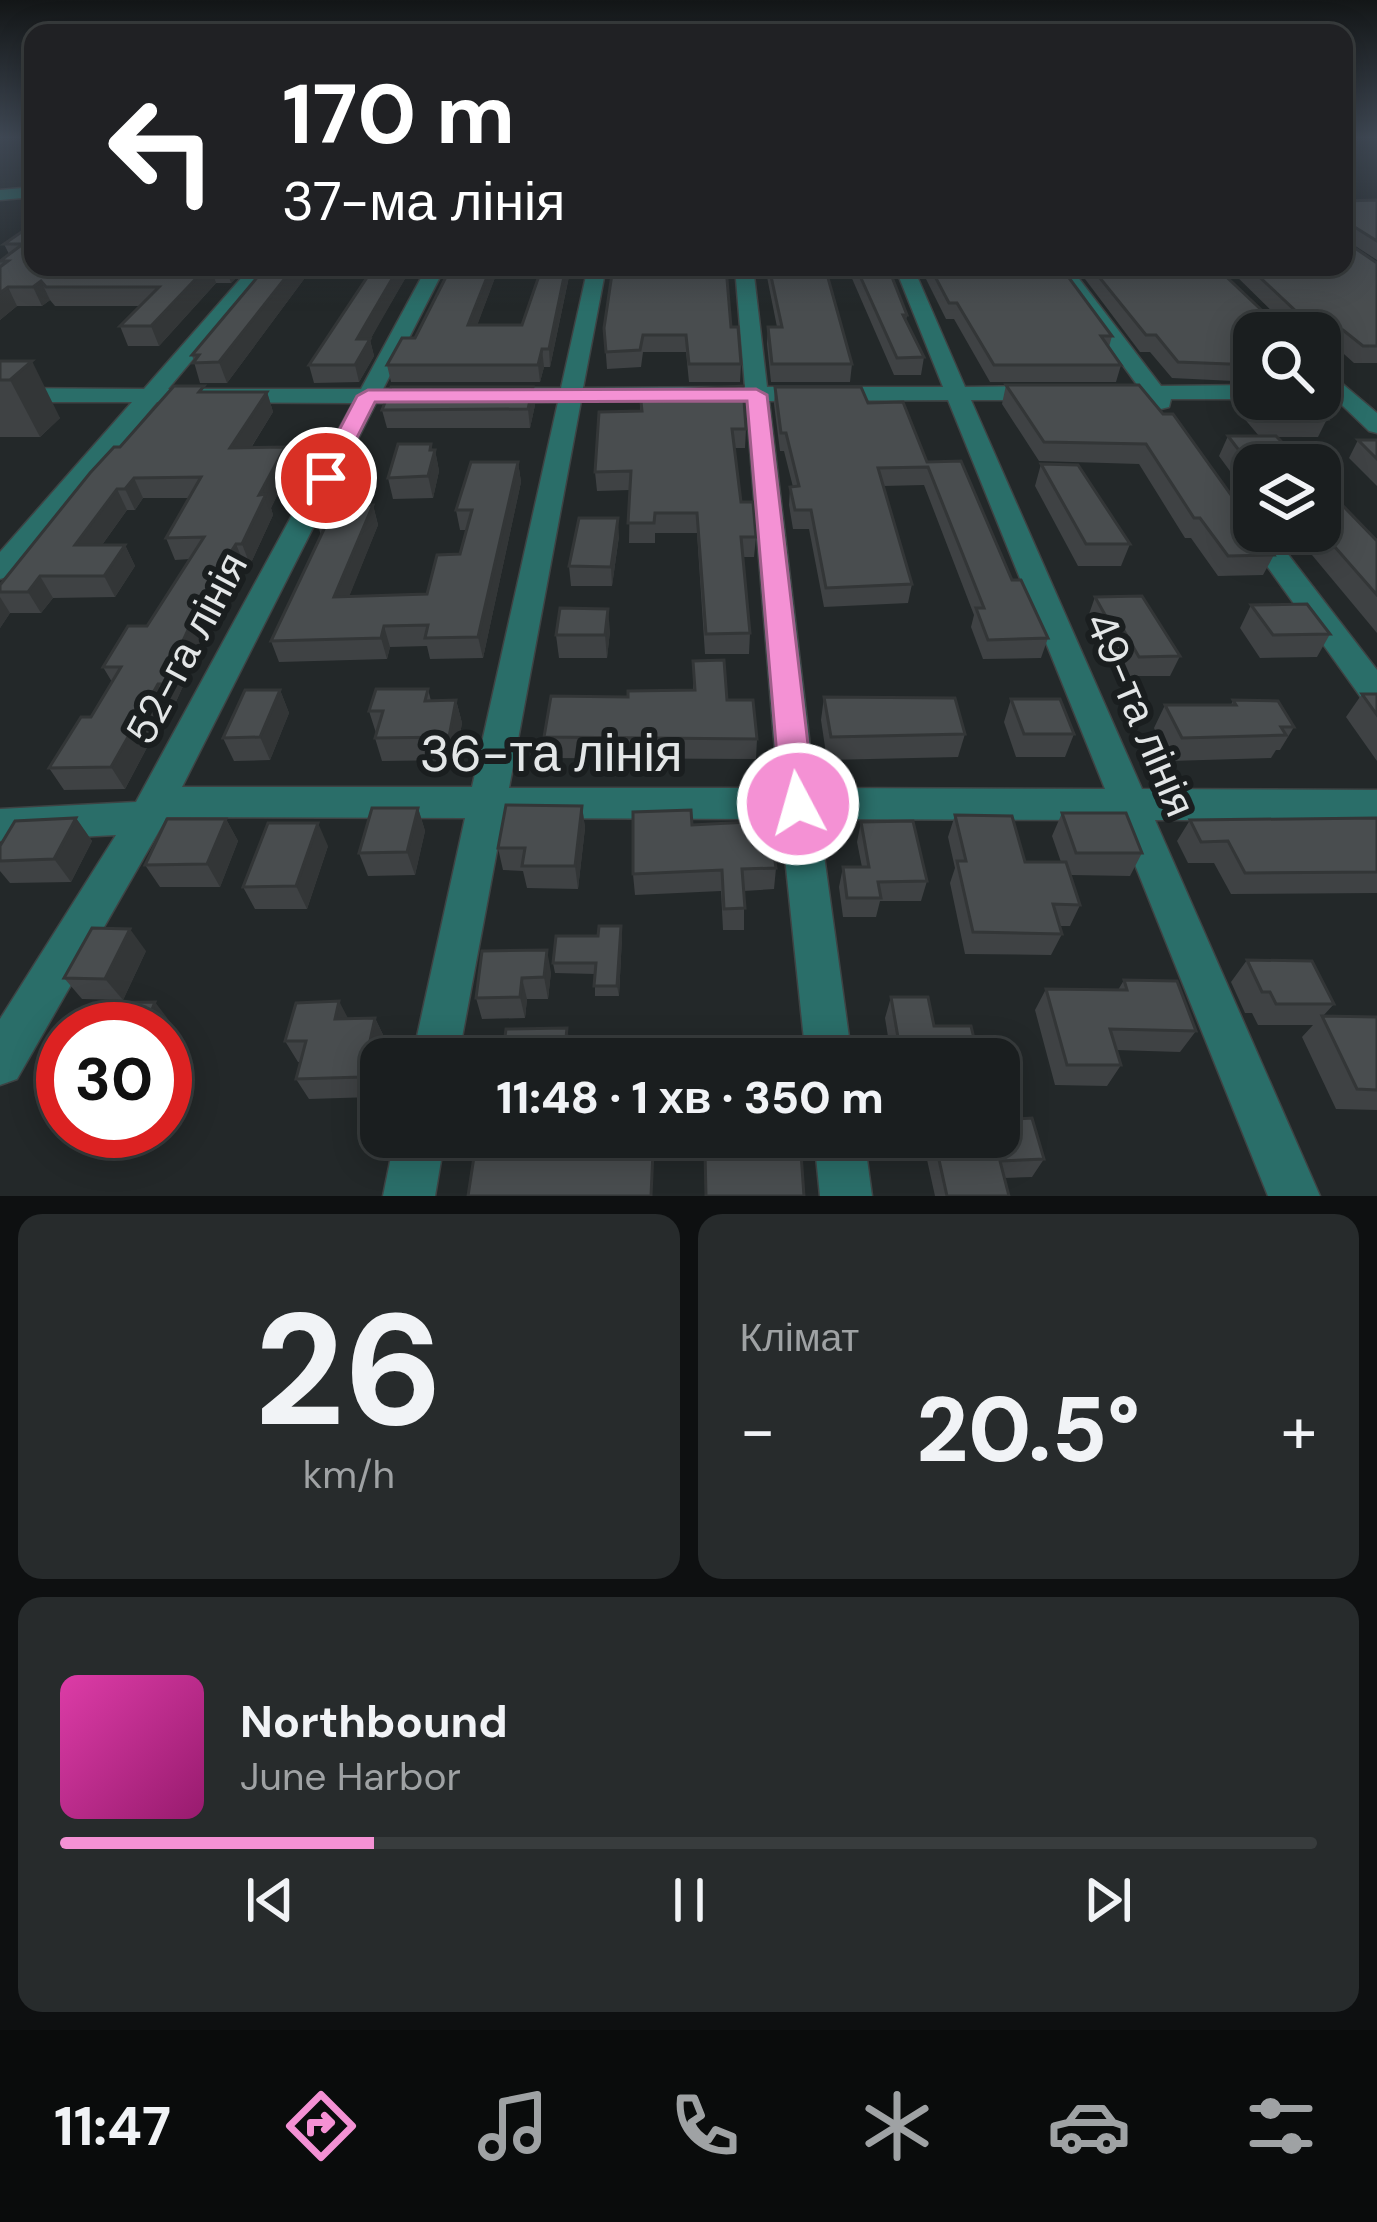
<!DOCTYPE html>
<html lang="uk">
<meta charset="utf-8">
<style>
:root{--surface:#1a1e1f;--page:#272b2c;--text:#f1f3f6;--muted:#9fa2a4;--line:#383c3d;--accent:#f491d4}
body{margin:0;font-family:"DM Sans",sans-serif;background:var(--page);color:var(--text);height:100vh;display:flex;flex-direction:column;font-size:45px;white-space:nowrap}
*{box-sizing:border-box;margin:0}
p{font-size:39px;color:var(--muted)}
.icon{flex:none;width:66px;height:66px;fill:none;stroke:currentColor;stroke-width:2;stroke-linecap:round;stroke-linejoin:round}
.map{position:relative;height:1196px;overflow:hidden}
.sheet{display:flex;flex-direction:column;gap:18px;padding:18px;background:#0e1011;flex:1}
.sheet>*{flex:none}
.hud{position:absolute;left:24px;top:24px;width:1329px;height:252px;border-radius:24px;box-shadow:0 6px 30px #0003,0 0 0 3px var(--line);background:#202124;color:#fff;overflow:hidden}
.controls{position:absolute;left:1233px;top:312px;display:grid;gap:24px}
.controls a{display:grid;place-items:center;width:108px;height:108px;border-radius:24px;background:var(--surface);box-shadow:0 6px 30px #0003,0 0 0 3px var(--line);font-size:60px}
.speed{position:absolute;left:36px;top:1002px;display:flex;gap:24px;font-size:60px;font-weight:700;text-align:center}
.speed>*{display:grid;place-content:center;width:156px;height:156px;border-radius:50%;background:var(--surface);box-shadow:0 6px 30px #0003,0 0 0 3px var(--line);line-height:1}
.speed .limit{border:18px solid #d22;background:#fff;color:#111}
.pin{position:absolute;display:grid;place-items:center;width:102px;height:102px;color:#fff;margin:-51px;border:6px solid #fff;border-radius:50%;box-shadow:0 3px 12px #0007}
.me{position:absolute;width:132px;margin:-66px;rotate:354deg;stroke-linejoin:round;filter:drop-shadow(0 0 9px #0008)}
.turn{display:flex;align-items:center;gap:42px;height:252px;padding:0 60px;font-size:54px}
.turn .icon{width:156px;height:156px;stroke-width:2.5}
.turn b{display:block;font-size:84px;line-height:102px}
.big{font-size:90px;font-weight:800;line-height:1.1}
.sheet .widget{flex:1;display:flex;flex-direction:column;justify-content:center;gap:18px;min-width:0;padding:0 42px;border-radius:24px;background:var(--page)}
.sheet .dial{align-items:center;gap:0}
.dial b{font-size:156px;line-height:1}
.song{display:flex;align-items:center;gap:36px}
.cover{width:144px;height:144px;border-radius:18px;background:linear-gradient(135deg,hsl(320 70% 55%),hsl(320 70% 35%))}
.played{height:12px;border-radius:6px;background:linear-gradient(90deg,var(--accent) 25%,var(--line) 25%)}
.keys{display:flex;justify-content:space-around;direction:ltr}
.heat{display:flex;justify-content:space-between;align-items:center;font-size:66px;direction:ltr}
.sheet .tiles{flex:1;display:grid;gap:18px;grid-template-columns:1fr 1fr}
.widget:last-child{grid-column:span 2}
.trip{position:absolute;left:360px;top:1038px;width:660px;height:120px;border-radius:24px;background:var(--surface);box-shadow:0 6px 30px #0003,0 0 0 3px var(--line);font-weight:800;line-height:120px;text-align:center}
.dock{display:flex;height:192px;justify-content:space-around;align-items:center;background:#0a0c0c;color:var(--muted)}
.dock .icon{width:84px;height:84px}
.dock .active{color:var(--accent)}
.dock b{font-size:54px;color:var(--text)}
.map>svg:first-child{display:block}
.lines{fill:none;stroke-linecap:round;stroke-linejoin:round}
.street-casing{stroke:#3e4344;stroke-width:3}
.street{fill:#2a6e69;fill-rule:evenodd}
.wall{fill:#3f4244}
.shaded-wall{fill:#333637}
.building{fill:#494d4f;stroke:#333637;stroke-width:3}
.route{fill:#f491d4;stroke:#9f5e8a;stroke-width:3}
.labels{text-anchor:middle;stroke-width:12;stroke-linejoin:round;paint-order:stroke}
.street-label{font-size:42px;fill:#e3e6e7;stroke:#1a1e1f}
.near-street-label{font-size:51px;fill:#e3e6e7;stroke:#1a1e1f}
</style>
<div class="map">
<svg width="1377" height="1196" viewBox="0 0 1377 1196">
<rect width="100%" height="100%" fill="#232829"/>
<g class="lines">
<defs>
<g id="street">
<polygon points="33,187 33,197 0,200 0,190"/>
<path d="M251,267H270L168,389H361L427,267H445L383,389H426L437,396L426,403H376L182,787H472L558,402H492L481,395L492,388H561L588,267H606L583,388L745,387L735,267H753L767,387H943L895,267H913L965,387L1044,386L1055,393L1044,400H971L1142,789L1377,790V820H1155L1320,1196H1268L1117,820L819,819L852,1059H806L781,819L503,818L458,1059H412L465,818L167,817L17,1079L0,1085V1019L116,835L0,841V809L136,802L353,403L157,402L10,576L0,579V552L132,402H0V388L144,389ZM948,400L1105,789L815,788L769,401ZM581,401H746L778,788H509Z"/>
<polygon points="1052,267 1070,267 1161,386 1254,385 1254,399 1171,399 1169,407 1161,409 1148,399 1096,398 1096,388 1138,386"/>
<polygon points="1320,365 1377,413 1377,433 1369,431 1320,384"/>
<polygon points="1254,523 1254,531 1270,531 1377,670 1377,706 1365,703 1242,531"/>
<polygon points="395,1137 445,1137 435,1196 383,1196"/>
<polygon points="814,1137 864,1137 872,1196 820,1196"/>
</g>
</defs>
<use href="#street" class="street-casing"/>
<use href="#street" class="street"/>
</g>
<g class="wall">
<polygon points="1377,200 1377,260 1346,240 1346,242 1377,263 1377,363 1354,363 1335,346 1320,346 1320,333 1254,333 1254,382 1172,378 1150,352 1140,352 1076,267 1216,267 1272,320 1282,321 1227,267 1344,267 1344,201"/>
<polygon points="33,224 33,267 247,267 231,283 216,283 159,346 128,346 120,326 140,306 55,306 50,300 42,306 17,306 0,320 0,261 9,254 4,244"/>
<polygon points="258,267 313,267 227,383 200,383 192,355 260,273"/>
<polygon points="374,267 424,267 417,277 406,277 378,325 370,340 374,356 359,382 314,383 309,365"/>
<polygon points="443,267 499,267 477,325 522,325 540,271 535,271 534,267 571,267 550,367 544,367 540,382 391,382 387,365 415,338 445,277"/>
<polygon points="765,267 825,267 852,364 850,382 771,382 767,344 768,327 777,327"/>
<polygon points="847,267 888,267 907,315 906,320 924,357 921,375 894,375"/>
<polygon points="920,267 1061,267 1112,336 1109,347 1121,365 1116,382 990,382 954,319 946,319"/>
<polygon points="731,327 741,364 740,382 689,382 686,352 643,352 641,367 607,369 604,328"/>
<polygon points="0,361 60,418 40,437 0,437"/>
<polygon points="1006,385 1139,385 1274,555 1263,575 1218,576 1191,538 1185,538 1139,464 1039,461 1002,404"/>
<polygon points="1239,386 1327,419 1318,437 1278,437 1254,465 1254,504 1219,456 1228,436 1259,436 1232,404"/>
<polygon points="533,387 535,405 530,428 387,428 382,410"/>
<polygon points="775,387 868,403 927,462 1012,580 1048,638 1041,658 983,659 971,627 974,615 924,485 883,486 912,584 908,603 824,607 809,529 793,529 789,505 790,487 793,487 784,451 780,451 774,404"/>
<polygon points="206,392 267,392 273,412 251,448 285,447 291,467 271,508 273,515 250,565 245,566 217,611 174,706 169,706 125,789 64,790 49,768 91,717 112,682 103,667 147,626 190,559 175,560 166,538 189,498 143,498 135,510 127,510 102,545 125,545 135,566 115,597 53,598 41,613 10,613 0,628 0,585 120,447"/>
<polygon points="640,392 746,429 745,448 734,448 741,502 756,537 754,557 743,557 750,633 749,654 705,654 697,533 655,533 655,543 629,543 630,490 597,491 595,472 640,411"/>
<polygon points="1358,440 1377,440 1377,486 1349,458"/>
<polygon points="433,450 435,450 439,471 433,498 393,499 388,478"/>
<polygon points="518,462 521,482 483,658 430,659 427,646 390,647 387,659 279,662 271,641 321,536 318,525 373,505 378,525 349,596 427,594 460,554 467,530 460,530 456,510"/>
<polygon points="1041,464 1130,544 1121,566 1078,566 1035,486"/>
<polygon points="1292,531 1320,531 1377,541 1377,633"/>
<polygon points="619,536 612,586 571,586 569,566"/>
<polygon points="1095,597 1180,656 1170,676 1130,676 1115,648 1105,649 1088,617"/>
<polygon points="1251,605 1330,634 1317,657 1260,658 1240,628"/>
<polygon points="610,631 607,658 559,658 556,635"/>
<polygon points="693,661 757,739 756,759 547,758 544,737 628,697 693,690"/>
<polygon points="428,689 431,701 456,700 462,723 455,760 382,761 375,738 376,733 369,711"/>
<polygon points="280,690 289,713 270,760 234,761 223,738"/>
<polygon points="1362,694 1377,694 1377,761 1346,717"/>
<polygon points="824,697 965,734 958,757 827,760 821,720"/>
<polygon points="1011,699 1074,734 1065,757 1016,757 1004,722"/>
<polygon points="1233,700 1294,727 1280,750 1276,750 1271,758 1170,761 1154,728 1165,705 1231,705"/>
<polygon points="582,806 585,828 578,889 527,888 523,871 503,870 498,848"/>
<polygon points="418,808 425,831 415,875 368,876 359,853"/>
<polygon points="1062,813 1142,853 1130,876 1071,875 1080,905 1070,926 1059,926 1062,934 1051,955 965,954 950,883 955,868 948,837 955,815 1025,862 1061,862 1052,836"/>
<polygon points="76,818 92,841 71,882 10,883 0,871 0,846"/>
<polygon points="1377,818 1377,893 1231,894 1214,863 1188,863 1177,841 1190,820"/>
<polygon points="226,819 238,841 220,887 160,887 145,865"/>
<polygon points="861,822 927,881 921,901 880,901 876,917 843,917 839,887 843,867 862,867 857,842"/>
<polygon points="692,825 776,868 774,889 744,891 744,930 723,930 721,891 635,895 633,874"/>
<polygon points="328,846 307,909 255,909 243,887"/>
<polygon points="598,936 622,937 619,996 595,996 595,974 555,973 553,963"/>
<polygon points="146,951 123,1000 82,999 64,978"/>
<polygon points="482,951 551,972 548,999 527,999 525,1018 482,1019 476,998"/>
<polygon points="1247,960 1334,1004 1323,1016 1377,1017 1377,1110 1336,1109 1302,1037 1313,1025 1258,1025 1252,1013 1245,1013 1231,982"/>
<polygon points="1124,980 1196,1031 1180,1052 1116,1050 1121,1065 1107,1086 1055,1085 1035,1010 1046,989 1118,990"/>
<polygon points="891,997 934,1026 979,1059 883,1059 886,1049 890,1049 885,1018"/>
<polygon points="375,1018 385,1039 373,1097 309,1099 296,1079 301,1062 298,1062 285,1041 348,1019"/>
<polygon points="866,1137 999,1137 1044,1159 1032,1177 1004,1178 1009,1196 935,1196 924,1146 870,1148"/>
</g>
<g class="shaded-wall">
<polygon points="207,267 211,267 216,283 159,346 151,326"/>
<polygon points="226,267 247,267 231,283"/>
<polygon points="294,267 313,267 227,383 219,362"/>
<polygon points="399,267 404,267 406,277 370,340 374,356 359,382 355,365 357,339"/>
<polygon points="415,267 424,267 417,277"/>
<polygon points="491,267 499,267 471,342 468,325"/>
<polygon points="566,267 571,267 550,367 549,349"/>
<polygon points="41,281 50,300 42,306 33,287"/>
<polygon points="8,287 17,306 0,320 0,293"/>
<polygon points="542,349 544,367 540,382 538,365"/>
<polygon points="32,361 60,418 40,437 10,380"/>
<polygon points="533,387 535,405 530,428 528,409"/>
<polygon points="267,392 273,412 238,468 230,448"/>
<polygon points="431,444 434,455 435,450 439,471 433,498 428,476"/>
<polygon points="285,447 291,467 271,508 273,515 250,565 242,544 259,495"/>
<polygon points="518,462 521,482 483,658 478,637"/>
<polygon points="134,478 143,498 135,510 125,489"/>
<polygon points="117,489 127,510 87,566 75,545"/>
<polygon points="373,505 378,525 341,617 334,597"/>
<polygon points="618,518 619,536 612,586 611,567"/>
<polygon points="236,544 245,566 217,611 174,706 163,684 207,589"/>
<polygon points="125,545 135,566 115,597 104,576"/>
<polygon points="40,576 53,598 41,613 28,592"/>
<polygon points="0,597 10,613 0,628"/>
<polygon points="608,609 610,631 607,658 605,635"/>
<polygon points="384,626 390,647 387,659 381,638"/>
<polygon points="158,684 169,706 125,789 111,767"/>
<polygon points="280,690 289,713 270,760 260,737"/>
<polygon points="456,700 462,723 455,760 449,737"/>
<polygon points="582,806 585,828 578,889 575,866"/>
<polygon points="418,808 425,831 415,875 407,852"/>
<polygon points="76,818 92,841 71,882 54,859"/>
<polygon points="226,819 238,841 220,887 207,864"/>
<polygon points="318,823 328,846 307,909 296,886"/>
<polygon points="621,926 622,937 619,996 617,986"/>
<polygon points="130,929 146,951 123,1000 105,979"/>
<polygon points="547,950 551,972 548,999 544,977"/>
<polygon points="522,978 527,999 525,1018 520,997"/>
<polygon points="339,1001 350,1022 335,1019"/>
<polygon points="155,1002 171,1023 165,1039 165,1029 144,1029"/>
<polygon points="375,1018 385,1039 373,1097 362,1077"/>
<polygon points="567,1028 571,1049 570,1059 564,1059"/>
<polygon points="542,1137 548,1137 545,1169 540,1151"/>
</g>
<g class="building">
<polygon points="1377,200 1377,241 1353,226 1347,227 1346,242 1377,263 1377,346 1363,346 1343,330 1283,330 1286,333 1254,333 1254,365 1178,362 1156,335 1146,335 1091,267 1216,267 1272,320 1297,321 1302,317 1249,267 1344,267 1344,201"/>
<polygon points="33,224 33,267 207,267 151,326 120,326 159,287 46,287 41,281 33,287 8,287 0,293 0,267 8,261 0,261 23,244 4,244"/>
<polygon points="266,267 294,267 219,362 193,363 199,355 192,355"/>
<polygon points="374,267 399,267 357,339 370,339 355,365 309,365"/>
<polygon points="451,267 491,267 468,325 522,325 542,267 566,267 549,349 542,349 538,365 387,365 402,338 415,338"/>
<polygon points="613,267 726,267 731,327 738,327 741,364 689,364 686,335 643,335 640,350 606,352 604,328"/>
<polygon points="769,267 825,267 852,364 772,364 768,327 782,327"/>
<polygon points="856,267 888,267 907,315 903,315 924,357 897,358"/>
<polygon points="930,267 1061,267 1112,336 1101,336 1121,365 994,365 957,303 949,303"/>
<polygon points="0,361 32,361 10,380 0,380"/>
<polygon points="1006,385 1139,385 1163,414 1173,414 1254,527 1254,531 1257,531 1274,555 1228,556 1200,518 1194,518 1146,444 1044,442"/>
<polygon points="174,386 204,386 199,392 267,392 230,448 285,447 259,495 266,494 242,544 236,544 207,589 163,684 158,684 111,767 49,768 81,717 91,717 121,667 103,667 128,626 147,626 204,537 166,538 201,477 134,478 125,489 117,489 75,545 125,545 104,576 40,576 28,592 0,592 0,585 90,473 114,447 120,447"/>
<polygon points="743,386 746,429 732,429 741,502 753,502 756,537 741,537 750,633 706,634 697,513 655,513 654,523 628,523 631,471 595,472 599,412 642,411 640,392"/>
<polygon points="1239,386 1254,386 1254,399 1306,399 1327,419 1268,420"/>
<polygon points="391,387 533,387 528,409 382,410"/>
<polygon points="775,387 861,387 868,403 903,402 927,462 961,461 1012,580 1021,580 1048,638 988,640 976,608 984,608 928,467 878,468 912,584 826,588 811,510 795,510 790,487 799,486 786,433 781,433"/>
<polygon points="1228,436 1276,436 1304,465 1254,465 1254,470"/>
<polygon points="1358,440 1377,440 1377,459"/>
<polygon points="398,444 431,444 430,450 435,450 428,476 388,478"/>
<polygon points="471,462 518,462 478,637 425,638 428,625 384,626 381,638 271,641 326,525 318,525 327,505 373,505 334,597 427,594 437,555 460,554 472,510 456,510"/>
<polygon points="1041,464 1078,465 1130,544 1086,544"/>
<polygon points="1320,482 1377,541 1377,595 1320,530"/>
<polygon points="579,518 618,518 611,567 569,566"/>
<polygon points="1142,596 1180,656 1139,657 1123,629 1113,629 1095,597"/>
<polygon points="1307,604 1330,634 1273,635 1251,605"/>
<polygon points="560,608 608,609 605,635 556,635"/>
<polygon points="724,660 727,700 753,700 757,739 544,737 551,696 628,697 628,691 695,690 693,661"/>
<polygon points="376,689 428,689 425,701 456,700 449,737 375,738 383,711 369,711"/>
<polygon points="245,690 280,690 260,737 223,738"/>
<polygon points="1362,694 1377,694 1377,715"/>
<polygon points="824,697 955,698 965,734 831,737"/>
<polygon points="1011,699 1060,699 1074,734 1024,734"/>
<polygon points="1233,700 1278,701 1294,727 1281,727 1286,735 1182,738 1165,705 1236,705"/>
<polygon points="506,805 582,806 575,866 522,866 525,848 498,848"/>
<polygon points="372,808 418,808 407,852 359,853"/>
<polygon points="691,810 692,825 769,821 776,868 742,869 745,908 724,909 722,870 633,874 633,812"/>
<polygon points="1062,813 1126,813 1142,853 1076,853"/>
<polygon points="955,815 1012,816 1025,862 1066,862 1080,905 1053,904 1062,934 973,932 957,861 966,861"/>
<polygon points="76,818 54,859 0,861 0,846 15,821"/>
<polygon points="1377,818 1377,872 1245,873 1228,841 1201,842 1190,820"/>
<polygon points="167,819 226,819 207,864 145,865"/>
<polygon points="913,821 927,881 878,882 881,898 847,898 843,867 869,867 861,822"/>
<polygon points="268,823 318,823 296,886 243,887"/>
<polygon points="599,926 621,926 617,986 594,986 596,963 553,963 556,936 598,936"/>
<polygon points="92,928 130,929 105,979 64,978"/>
<polygon points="547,950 544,977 522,978 520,997 476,998 482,951"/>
<polygon points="1247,960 1312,961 1334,1004 1276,1004 1270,992 1262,992"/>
<polygon points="1124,980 1177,981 1196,1031 1110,1029 1121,1065 1067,1065 1046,989 1127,990"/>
<polygon points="891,997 928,997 934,1026 971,1026 979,1059 888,1059 886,1049 900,1049"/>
<polygon points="339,1001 335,1019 375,1018 362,1077 296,1079 306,1041 285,1041 296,1003"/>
<polygon points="155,1002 144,1029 81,1029 93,1003"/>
<polygon points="1322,1016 1377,1017 1377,1090 1357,1089"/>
<polygon points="567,1028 564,1059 502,1059 506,1029"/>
<rect x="721" y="1056" width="64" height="3"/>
<polygon points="63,1068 63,1086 55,1087"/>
<polygon points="1032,1118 1044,1159 1000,1161 1009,1196 947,1196 934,1137 999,1137 999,1120"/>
<polygon points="477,1137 542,1137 540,1151 653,1152 651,1196 468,1196"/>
<polygon points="721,1137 790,1137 791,1153 801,1153 804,1196 706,1196 705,1153 722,1153"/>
</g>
<linearGradient id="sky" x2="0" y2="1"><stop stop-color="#131617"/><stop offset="0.45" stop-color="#3f4854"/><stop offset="1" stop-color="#3f4854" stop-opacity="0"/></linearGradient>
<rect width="1377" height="305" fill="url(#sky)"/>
<polygon class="route" points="756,389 767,395 815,804 810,814 798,818 786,814 781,804 747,401 375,402 334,483 326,485 314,478 357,396 368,390"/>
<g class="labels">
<g class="street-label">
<text transform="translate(186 648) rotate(-62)" y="15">52-га лінія</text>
<text transform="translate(1141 714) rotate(67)" y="15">49-та лінія</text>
</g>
<g class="near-street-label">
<text x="551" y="771">36-та лінія</text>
</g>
</g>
</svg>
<div class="controls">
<a><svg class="icon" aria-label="search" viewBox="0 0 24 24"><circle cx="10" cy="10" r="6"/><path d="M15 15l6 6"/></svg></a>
<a><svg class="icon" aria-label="layers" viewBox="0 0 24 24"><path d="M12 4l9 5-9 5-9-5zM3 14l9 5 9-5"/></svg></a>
</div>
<div class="speed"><div class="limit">30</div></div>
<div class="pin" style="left:326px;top:478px;background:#d93025"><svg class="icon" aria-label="arrive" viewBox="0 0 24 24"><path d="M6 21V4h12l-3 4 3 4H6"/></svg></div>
<svg class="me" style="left:798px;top:804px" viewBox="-20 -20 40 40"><circle r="17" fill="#f491d4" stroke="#fff" stroke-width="3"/><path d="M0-11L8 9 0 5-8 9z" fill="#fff"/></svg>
<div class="trip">11:48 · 1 хв · 350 m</div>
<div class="hud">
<div class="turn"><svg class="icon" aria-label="left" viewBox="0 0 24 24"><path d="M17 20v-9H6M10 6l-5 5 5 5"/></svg><div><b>170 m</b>37-ма лінія</div></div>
</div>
</div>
<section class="sheet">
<div class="tiles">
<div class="widget dial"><b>26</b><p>km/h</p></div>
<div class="widget"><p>Клімат</p>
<div class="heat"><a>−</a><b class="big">20.5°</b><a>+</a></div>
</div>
<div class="widget">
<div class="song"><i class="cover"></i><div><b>Northbound</b><p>June Harbor</p></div></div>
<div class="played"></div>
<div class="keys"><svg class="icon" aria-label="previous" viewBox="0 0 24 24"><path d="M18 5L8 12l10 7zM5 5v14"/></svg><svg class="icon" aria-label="pause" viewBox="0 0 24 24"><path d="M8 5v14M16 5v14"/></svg><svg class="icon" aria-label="next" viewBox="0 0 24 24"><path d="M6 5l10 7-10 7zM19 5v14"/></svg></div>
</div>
</div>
</section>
<nav class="dock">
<b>11:47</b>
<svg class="icon active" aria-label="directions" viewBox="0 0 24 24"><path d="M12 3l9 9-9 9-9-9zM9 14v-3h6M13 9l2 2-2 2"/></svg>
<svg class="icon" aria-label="music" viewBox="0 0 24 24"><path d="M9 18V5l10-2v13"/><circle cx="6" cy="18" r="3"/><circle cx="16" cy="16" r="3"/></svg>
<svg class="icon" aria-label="phone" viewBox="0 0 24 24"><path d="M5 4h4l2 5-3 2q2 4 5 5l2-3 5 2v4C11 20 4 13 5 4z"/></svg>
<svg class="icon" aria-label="climate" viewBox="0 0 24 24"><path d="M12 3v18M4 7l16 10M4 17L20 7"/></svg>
<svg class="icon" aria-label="car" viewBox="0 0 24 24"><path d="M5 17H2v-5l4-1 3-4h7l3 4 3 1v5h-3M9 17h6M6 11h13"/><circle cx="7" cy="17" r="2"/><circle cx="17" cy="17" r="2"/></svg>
<svg class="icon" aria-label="filters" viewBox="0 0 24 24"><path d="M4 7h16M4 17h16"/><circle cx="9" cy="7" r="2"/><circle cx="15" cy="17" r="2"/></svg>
</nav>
